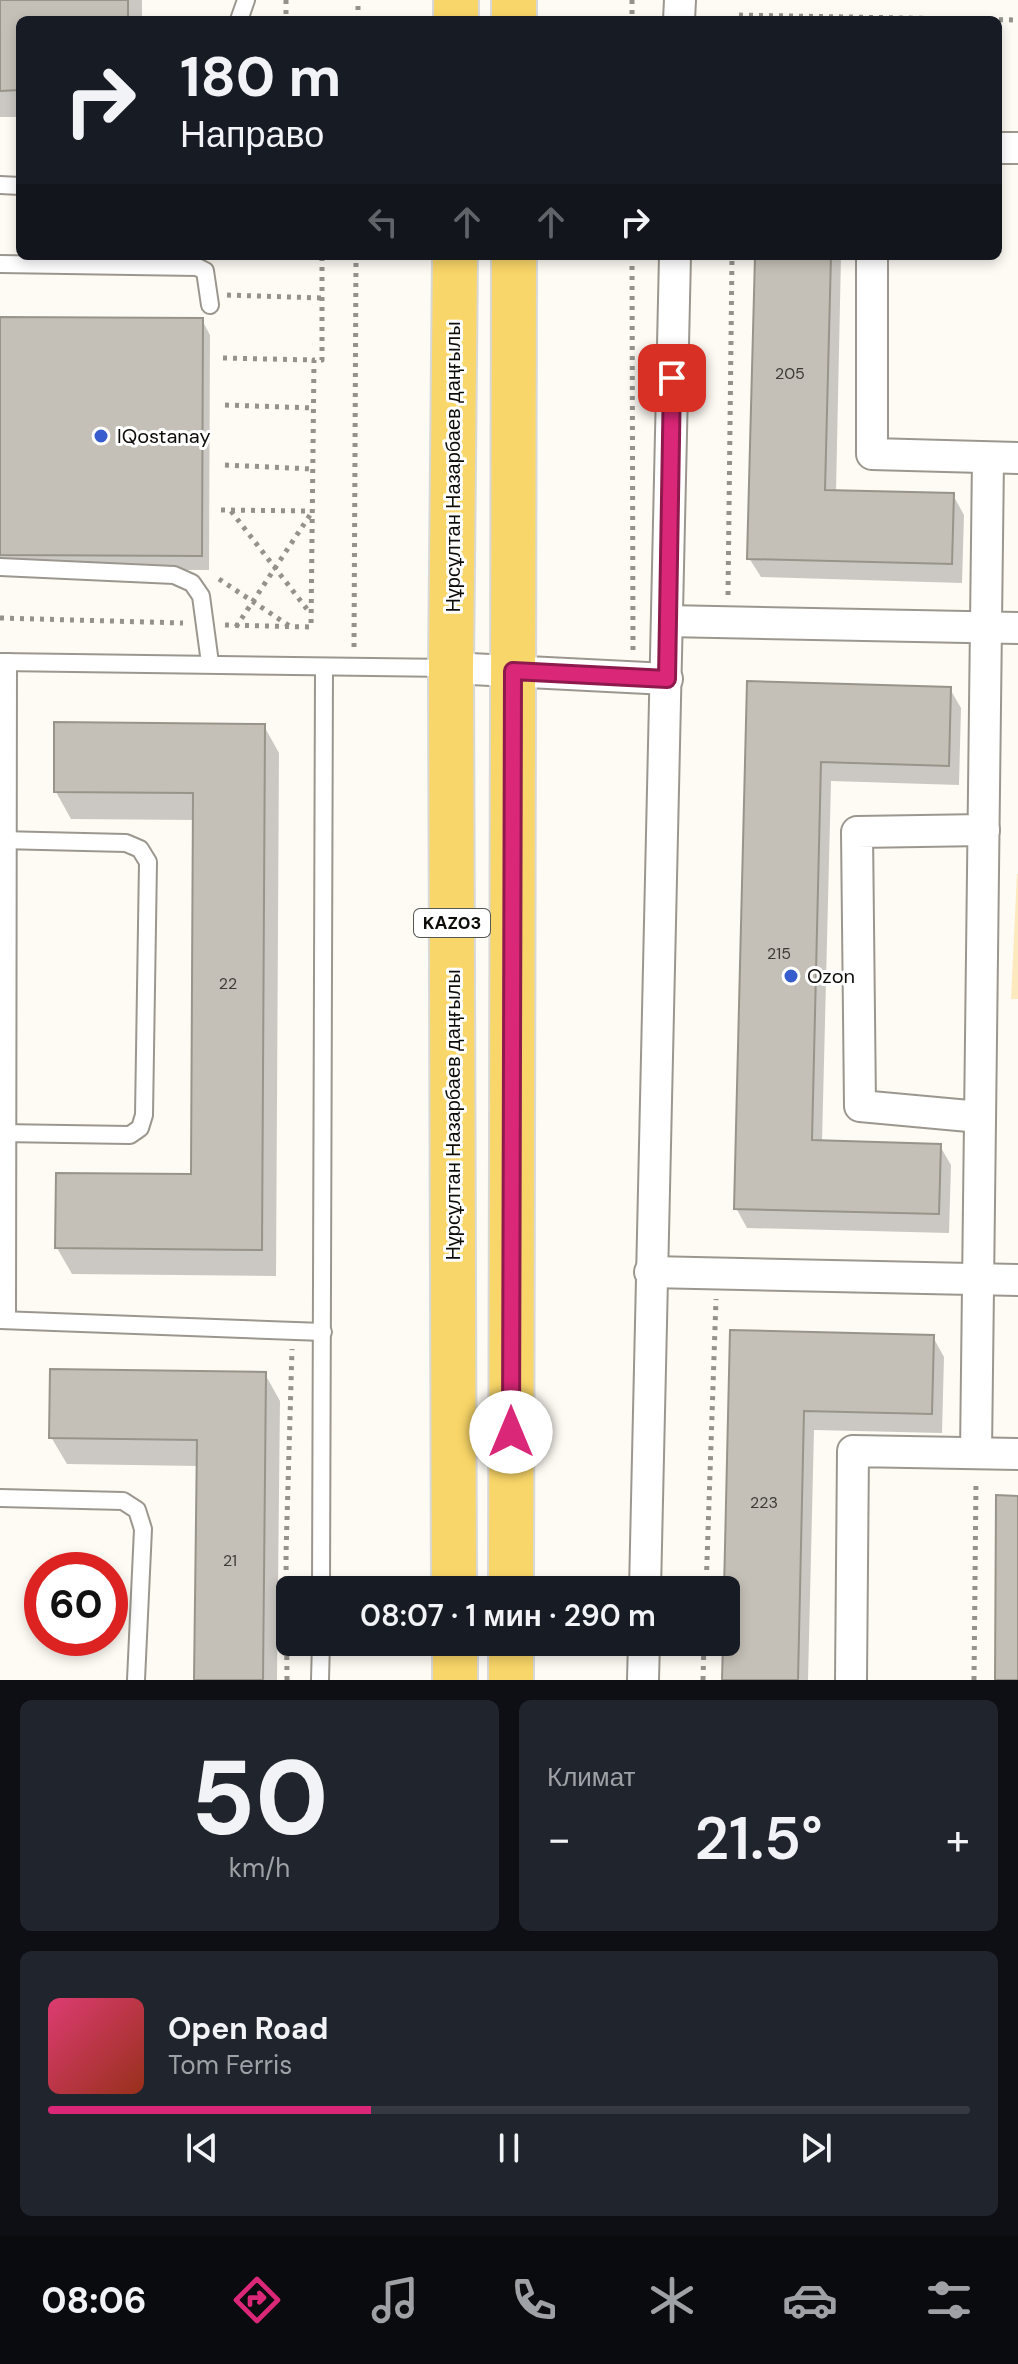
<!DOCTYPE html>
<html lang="ru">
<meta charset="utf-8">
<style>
:root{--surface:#171b24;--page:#20242c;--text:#f1f3f6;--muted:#9ea1a6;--line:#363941;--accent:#db2777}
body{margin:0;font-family:"DM Sans",sans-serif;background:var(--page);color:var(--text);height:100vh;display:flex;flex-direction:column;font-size:30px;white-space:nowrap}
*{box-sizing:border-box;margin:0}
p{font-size:26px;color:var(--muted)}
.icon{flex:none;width:44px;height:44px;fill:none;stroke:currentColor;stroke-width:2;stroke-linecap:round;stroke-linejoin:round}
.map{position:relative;height:1680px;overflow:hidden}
.details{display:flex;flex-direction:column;gap:20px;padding:20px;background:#0d0f14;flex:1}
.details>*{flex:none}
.guide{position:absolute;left:16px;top:16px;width:986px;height:244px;border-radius:12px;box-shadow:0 4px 12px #0003;background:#171b24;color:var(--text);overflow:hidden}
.speed{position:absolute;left:24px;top:1552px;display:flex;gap:16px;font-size:40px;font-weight:700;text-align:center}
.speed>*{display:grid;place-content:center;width:104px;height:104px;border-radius:50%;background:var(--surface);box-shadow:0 4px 12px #0003;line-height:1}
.speed .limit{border:12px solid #d22;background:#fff;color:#111}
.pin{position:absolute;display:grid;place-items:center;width:68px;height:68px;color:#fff;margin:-34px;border-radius:16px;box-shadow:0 4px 12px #0006}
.me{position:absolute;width:88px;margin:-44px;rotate:0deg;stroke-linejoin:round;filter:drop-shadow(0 0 6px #0008)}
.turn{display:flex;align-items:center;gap:28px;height:168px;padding:0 32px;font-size:36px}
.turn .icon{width:104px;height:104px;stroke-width:2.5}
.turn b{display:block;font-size:56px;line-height:68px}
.lanes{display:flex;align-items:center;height:76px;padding:0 32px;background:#0003;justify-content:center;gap:40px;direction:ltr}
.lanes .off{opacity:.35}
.big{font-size:60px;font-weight:600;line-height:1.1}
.details .card{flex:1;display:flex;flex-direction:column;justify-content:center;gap:12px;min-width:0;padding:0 28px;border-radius:12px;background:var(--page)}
.details .dial{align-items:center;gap:0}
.dial b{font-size:104px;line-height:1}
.song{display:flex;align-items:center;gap:24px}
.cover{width:96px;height:96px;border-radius:12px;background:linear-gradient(135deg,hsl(340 70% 55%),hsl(10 70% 35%))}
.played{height:8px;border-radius:4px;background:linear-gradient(90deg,var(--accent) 35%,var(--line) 35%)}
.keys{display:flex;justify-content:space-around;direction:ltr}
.heat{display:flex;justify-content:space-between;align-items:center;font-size:44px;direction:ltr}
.details .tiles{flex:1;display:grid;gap:20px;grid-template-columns:1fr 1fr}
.card:last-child{grid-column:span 2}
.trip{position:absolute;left:276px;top:1576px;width:464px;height:80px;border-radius:12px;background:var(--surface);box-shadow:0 4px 12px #0003;font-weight:600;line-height:80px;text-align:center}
.menu{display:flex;height:128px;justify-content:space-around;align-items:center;background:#090b0e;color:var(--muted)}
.menu .icon{width:56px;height:56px}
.menu .active{color:var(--accent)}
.menu b{font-size:36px;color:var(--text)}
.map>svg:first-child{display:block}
.garden{fill:#fde9be}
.shadow{fill:#0003}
.building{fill:#c5c0b7;stroke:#98948a;stroke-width:2}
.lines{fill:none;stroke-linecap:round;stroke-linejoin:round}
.lane-casing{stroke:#9c978e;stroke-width:20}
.street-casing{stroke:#9c978e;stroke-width:34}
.primary-casing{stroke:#d8d8d8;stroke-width:48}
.path{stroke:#94928d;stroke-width:5;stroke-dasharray:4 6;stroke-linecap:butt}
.lane{stroke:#fff;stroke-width:16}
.street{stroke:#fff;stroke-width:30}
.primary{stroke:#f9d669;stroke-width:44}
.route-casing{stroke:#8e194d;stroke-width:20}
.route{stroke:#db2777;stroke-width:14}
.poi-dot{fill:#365ccd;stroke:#fff;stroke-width:3}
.labels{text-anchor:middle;stroke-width:6;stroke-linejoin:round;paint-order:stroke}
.number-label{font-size:16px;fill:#3c3a35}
.shield{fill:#fff;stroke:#565654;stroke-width:2}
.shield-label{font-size:18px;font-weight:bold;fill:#0e0d0a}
.poi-label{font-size:20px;fill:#0e0d0a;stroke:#fff;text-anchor:start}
.street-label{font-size:20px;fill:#0e0d0a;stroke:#fff}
</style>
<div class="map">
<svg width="1018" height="1680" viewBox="0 0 1018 1680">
<rect width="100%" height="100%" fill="#fefbf5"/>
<polygon class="garden" points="1017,874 1018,874 1018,999 1011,999"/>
<g class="shadow">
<polygon points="0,0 142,0 142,20 20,20 20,117 0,117"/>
<polygon points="757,256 841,256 836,492 953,495 964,515 962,583 761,577 749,558"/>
<polygon points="0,319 202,320 210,335 209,570 0,569"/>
<polygon points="749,683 950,689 961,708 959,785 831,781 822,1142 940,1146 951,1165 949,1233 747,1228 736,1208"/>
<polygon points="264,726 279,753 276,1276 72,1274 57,1248 193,1176 195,820 71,819 56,792"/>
<polygon points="732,1332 933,1337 944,1357 942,1433 814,1430 808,1680 724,1680"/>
<polygon points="265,1374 280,1401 277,1680 196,1680 198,1466 67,1464 51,1437"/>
</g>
<g class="building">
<polygon points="0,0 128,0 128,20 20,20 20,90 0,91"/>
<polygon points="755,256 831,256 825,490 954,493 952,564 747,559"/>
<polygon points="0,317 203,318 202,556 0,555"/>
<polygon points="747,681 951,687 949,766 821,762 812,1140 941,1144 939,1214 734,1209"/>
<polygon points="54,722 265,724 262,1250 55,1248 56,1173 191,1174 193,793 54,792"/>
<polygon points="730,1330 934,1335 932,1414 804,1411 798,1680 722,1680 723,1642 726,1642 726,1590 724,1590"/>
<polygon points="50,1369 266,1372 263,1680 194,1680 197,1440 49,1438"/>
<polygon points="996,1495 1018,1496 1018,1680 995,1680"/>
</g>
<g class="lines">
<defs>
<g id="lane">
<polyline points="239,20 246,0"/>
<polyline points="0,185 20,186"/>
<polyline points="0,264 197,267 205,271 210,305"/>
<polyline points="0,567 174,575 192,583 201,596 210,663"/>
<polyline points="0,662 450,668"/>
<polyline points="0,840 126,843 140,849 148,862 144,1115 140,1128 130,1135 0,1133"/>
<polyline points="0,1320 323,1332"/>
<polyline points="7,1320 8,662"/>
<polyline points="0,1498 123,1501 137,1510 143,1529 136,1680"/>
<polyline points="321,1590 324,668"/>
<polyline points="320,1680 321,1642"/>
</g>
<g id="street">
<polyline points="679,20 680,0"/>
<polyline points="998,148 1018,148"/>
<polyline points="872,256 872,454 1018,458"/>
<polyline points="667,621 1018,628"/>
<polyline points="451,668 667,679"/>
<polyline points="980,1117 860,1106 857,832 984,830"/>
<polyline points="650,1272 1018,1280"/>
<polyline points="976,1453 988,458"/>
<polyline points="645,1590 675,256"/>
<polyline points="643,1680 644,1642"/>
<polyline points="851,1680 853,1451 1018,1454"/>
</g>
<g id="primary">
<polyline points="456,20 456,0"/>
<polyline points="514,20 514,0"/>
<polyline points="454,1590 451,668 455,256"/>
<polyline points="511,1590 514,256"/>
<polyline points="455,1642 455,1680"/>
<polyline points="511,1680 511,1642"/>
</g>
</defs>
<use href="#lane" class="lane-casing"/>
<use href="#street" class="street-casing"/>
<use href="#primary" class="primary-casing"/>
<g class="path">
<polyline points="286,0 286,20"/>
<polyline points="632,0 632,20"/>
<polyline points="358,20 358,0"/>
<polyline points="734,20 734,15 1018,20"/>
<polyline points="632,256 633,652"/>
<polyline points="227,295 322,298"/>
<polyline points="223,358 314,360"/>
<polyline points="225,405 314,408"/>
<polyline points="225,465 313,469"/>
<polyline points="221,510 311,511"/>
<polyline points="231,511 310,613"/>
<polyline points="219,579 291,627"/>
<polyline points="728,595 732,256"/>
<polyline points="0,618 183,623"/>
<polyline points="225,625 311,627 314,360 322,360 322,256"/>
<polyline points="236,627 312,512"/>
<polyline points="354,647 356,256"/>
<polyline points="706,1590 716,1299"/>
<polyline points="287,1680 286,1554 292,1349"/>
<polyline points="703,1680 704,1642"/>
<polyline points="974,1680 976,1481"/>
</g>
<use href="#lane" class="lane"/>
<use href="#street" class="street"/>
<use href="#primary" class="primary"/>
</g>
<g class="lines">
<defs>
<polyline id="route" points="511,1432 513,671 667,679 672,378"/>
</defs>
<use href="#route" class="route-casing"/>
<use href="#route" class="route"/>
</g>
<g class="poi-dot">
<circle cx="101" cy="436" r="8"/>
<circle cx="791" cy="976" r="8"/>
</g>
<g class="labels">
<g class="number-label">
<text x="790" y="379">205</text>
<text x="779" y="959">215</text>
<text x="228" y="989">22</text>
<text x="764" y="1508">223</text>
<text x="230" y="1566">21</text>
</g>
<rect class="shield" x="414" y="909" width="76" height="28" rx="6"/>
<g class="shield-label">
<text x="452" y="929">KАZ03</text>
</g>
<g class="poi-label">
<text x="117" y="443">IQostanay</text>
<text x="807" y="983">Ozon</text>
</g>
<g class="street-label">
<text transform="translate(453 467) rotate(-90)" y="7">Нұрсұлтан Назарбаев даңғылы</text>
<text transform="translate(453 1115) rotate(-90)" y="7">Нұрсұлтан Назарбаев даңғылы</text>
</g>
</g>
</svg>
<div class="speed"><div class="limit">60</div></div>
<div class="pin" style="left:672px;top:378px;background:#d93025"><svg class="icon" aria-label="arrive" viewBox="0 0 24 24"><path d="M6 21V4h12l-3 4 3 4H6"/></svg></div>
<svg class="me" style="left:511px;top:1432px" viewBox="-20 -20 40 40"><circle r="19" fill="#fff"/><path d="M0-13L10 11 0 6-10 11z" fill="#db2777"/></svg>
<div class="trip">08:07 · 1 мин · 290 m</div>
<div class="guide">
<div class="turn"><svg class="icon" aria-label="right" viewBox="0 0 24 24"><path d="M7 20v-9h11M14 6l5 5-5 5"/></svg><div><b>180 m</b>Направо</div></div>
<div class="lanes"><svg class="icon off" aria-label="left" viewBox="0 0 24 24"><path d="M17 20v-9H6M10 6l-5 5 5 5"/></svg><svg class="icon off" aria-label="ahead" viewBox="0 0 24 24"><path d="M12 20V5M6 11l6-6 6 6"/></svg><svg class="icon off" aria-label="ahead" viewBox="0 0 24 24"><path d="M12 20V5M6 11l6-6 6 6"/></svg><svg class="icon" aria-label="right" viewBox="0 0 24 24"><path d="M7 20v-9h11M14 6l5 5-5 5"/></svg></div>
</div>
</div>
<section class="details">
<div class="tiles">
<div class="card dial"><b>50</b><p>km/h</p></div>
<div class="card"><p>Климат</p>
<div class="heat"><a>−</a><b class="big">21.5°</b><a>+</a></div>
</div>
<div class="card">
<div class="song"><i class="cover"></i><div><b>Open Road</b><p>Tom Ferris</p></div></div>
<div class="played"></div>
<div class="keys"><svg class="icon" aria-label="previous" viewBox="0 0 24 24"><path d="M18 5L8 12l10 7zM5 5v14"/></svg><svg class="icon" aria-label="pause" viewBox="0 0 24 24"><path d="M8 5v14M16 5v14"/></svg><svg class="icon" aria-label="next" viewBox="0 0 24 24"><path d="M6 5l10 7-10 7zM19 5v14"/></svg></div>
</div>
</div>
</section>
<nav class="menu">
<b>08:06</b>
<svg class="icon active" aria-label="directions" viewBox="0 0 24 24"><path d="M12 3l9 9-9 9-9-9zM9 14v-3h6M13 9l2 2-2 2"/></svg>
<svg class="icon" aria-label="music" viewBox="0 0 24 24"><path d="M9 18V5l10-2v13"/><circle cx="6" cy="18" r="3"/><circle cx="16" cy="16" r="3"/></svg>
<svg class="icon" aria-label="phone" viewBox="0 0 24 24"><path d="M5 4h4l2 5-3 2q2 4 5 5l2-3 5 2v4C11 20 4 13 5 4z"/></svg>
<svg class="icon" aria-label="climate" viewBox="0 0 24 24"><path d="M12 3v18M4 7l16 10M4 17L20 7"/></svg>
<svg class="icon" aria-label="car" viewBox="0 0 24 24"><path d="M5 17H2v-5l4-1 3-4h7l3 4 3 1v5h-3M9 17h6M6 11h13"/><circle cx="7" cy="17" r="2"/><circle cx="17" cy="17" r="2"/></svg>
<svg class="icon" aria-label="filters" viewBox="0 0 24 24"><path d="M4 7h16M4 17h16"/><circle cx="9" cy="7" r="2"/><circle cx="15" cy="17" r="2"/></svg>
</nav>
